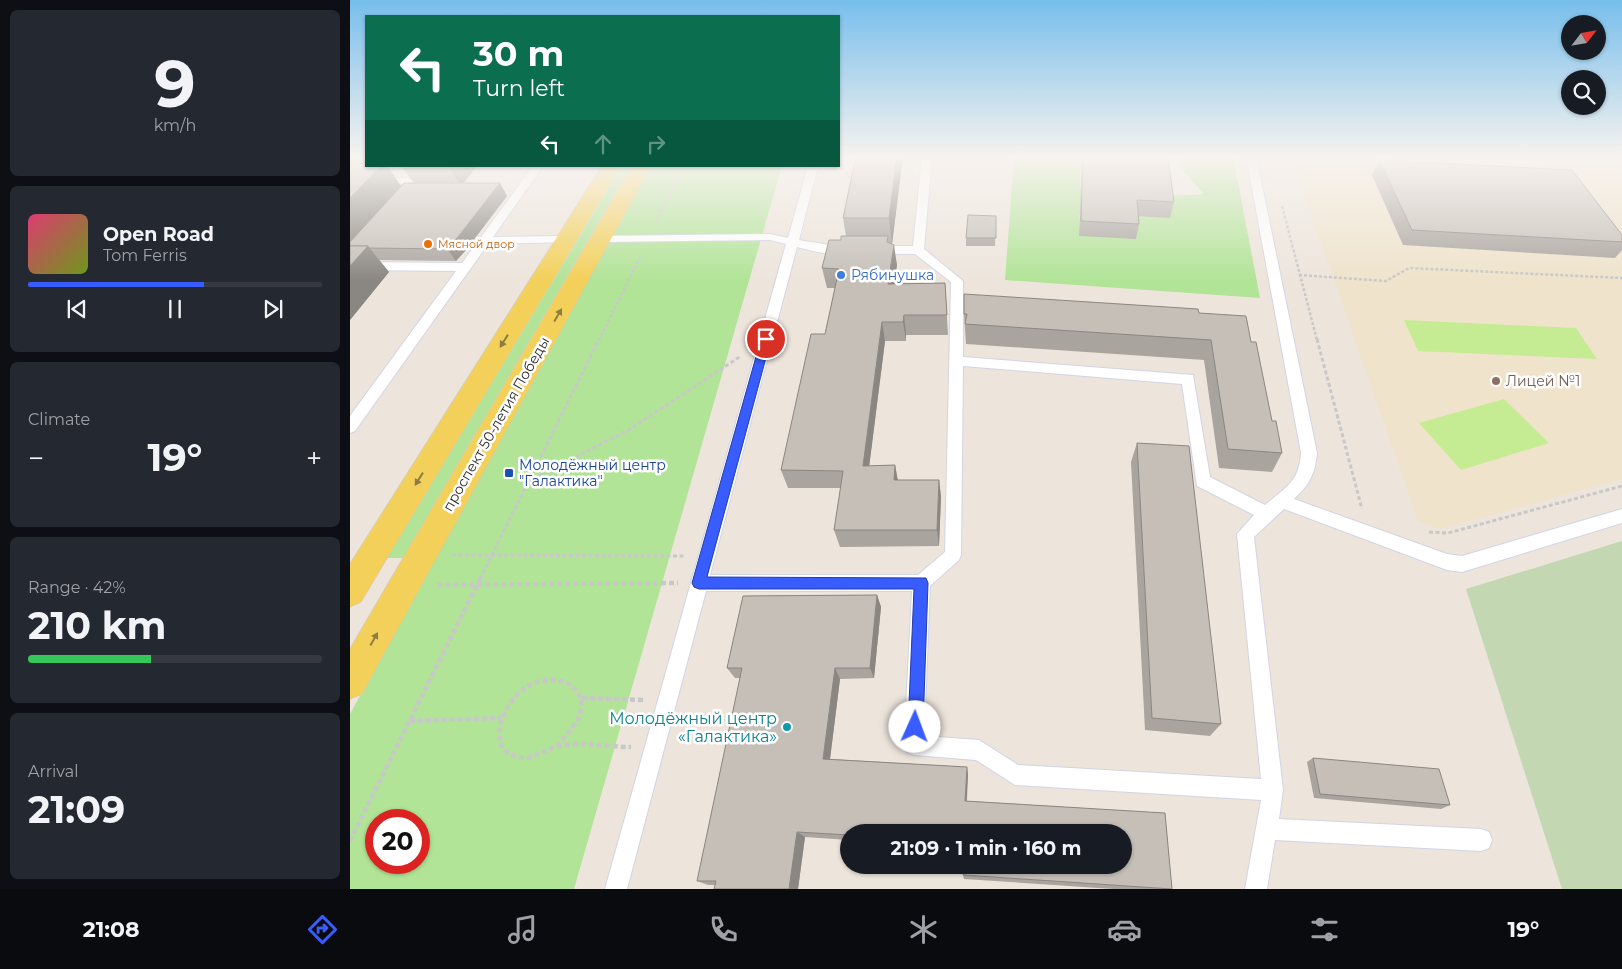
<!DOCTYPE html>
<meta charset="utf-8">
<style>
:root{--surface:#171b24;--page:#242831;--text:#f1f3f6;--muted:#9ea1a6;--line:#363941;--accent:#385cfd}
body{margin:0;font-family:Montserrat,sans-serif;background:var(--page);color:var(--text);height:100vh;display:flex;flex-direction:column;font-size:19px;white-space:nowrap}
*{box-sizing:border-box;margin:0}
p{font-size:16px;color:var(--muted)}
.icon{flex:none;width:28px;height:28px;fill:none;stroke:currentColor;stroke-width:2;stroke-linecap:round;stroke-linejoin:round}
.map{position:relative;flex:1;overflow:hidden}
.drawer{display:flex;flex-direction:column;gap:10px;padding:10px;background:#0d0f14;width:350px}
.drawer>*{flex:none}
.banner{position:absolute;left:15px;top:15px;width:475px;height:152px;border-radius:0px;box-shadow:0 1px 4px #0004;background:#0b6e4f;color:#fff;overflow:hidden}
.needle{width:32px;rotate:59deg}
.fabs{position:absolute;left:1211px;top:15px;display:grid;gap:10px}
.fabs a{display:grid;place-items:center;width:45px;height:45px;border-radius:50%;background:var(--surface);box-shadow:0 1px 4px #0004;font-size:25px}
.speed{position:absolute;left:15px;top:809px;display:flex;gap:10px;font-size:25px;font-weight:700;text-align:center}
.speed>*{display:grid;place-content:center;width:65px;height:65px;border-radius:50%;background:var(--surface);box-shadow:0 1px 4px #0004;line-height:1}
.speed .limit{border:8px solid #d22;background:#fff;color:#111}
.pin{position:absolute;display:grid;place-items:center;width:42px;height:42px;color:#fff;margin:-21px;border:2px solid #fff;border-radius:50%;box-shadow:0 1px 5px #0007}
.me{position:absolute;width:55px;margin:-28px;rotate:2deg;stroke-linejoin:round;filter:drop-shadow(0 0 4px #0008)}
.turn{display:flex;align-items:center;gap:18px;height:105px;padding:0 25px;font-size:22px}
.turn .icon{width:65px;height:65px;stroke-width:2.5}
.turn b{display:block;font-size:35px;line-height:42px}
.lanes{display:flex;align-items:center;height:48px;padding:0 25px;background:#0003;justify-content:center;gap:25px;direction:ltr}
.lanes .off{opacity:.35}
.big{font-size:38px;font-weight:700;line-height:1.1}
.drawer .widget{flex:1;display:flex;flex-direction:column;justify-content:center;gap:8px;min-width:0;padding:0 18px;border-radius:8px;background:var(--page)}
.drawer .dial{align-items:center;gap:0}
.dial b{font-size:65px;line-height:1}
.song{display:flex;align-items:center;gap:15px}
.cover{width:60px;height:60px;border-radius:8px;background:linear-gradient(135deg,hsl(340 70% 55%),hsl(80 70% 35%))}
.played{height:5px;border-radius:2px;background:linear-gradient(90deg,var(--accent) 60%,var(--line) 60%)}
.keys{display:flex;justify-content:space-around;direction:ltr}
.heat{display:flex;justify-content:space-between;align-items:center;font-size:28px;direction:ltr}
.charge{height:8px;border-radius:4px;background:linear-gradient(90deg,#34c759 42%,var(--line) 0)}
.trip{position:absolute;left:490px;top:824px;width:292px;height:50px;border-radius:25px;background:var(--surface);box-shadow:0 1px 4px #0004;font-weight:700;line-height:50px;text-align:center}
.tabs{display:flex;height:80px;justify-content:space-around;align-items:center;background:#090b0e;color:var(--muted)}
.tabs .icon{width:35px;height:35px}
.tabs .selected{color:var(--accent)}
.tabs b{font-size:22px;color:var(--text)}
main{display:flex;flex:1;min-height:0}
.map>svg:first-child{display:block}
.education{fill:#efe3cb}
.green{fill:#b1e497;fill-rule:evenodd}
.cemetery{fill:#c4d7b3}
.pitch{fill:#c5ec93}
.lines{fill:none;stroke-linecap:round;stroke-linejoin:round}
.lane-casing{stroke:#d1d4e3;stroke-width:2}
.primary-casing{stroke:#c8c8c8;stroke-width:1}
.path-far2{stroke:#c8c8c8;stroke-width:2.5;stroke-dasharray:3 2;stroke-linecap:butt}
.path-far1{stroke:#c8c8c8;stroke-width:3;stroke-dasharray:4 2.5;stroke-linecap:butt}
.path{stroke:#c8c8c8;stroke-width:4.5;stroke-dasharray:5 3;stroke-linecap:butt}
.lane{fill:#fff;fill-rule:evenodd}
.primary{fill:#f3d05a;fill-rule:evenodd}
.wall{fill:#a9a49e}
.shaded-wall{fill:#8a8681}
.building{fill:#c5bfb8;stroke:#8a8681}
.oneway{fill:#8e7d42}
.route{fill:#385cfd;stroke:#243ca4}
.food-dot{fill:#e8710a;stroke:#fff;stroke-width:2}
.shop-dot{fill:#3f7fe0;stroke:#fff;stroke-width:2}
.education-dot{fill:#8d6e63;stroke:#fff;stroke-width:2}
.transit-dot{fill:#1a4fb4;stroke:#fff;stroke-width:2}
.culture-dot{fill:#0f9aa8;stroke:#fff;stroke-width:2}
.labels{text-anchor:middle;stroke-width:5;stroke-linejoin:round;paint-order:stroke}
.far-food-label{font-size:11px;fill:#c56008;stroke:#fff;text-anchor:start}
.shop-label{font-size:14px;fill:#366cbe;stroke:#fff;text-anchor:start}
.education-label{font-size:14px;fill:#785e54;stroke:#fff;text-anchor:start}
.street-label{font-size:14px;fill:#2a2a2a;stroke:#fff}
.transit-label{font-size:14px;fill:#164399;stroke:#fff;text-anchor:start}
.near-culture-label{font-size:16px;fill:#0d838f;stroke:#fff;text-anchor:end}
</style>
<main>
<section class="drawer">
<div class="widget dial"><b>9</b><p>km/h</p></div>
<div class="widget">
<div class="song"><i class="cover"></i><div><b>Open Road</b><p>Tom Ferris</p></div></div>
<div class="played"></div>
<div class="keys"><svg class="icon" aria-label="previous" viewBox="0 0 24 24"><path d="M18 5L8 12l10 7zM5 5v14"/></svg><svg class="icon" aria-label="pause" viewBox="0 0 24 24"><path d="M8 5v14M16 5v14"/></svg><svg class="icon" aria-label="next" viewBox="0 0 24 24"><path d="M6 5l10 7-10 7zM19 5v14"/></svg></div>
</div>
<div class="widget"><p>Climate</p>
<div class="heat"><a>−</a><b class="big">19°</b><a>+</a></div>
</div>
<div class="widget"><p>Range · 42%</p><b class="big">210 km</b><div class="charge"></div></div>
<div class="widget"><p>Arrival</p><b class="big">21:09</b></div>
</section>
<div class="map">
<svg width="1272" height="889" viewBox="0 0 1272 889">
<rect width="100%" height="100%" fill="#ede5dc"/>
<polygon class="education" points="941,156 1272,156 1272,479 1090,529 1068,521"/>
<g class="green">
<polygon points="664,156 762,156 763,171 730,170 730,188 764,191 765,217 729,215 729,236 784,216 817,196 854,194 830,167 830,156 883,156 910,298 655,280"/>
<polygon points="272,166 281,166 53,558 37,558"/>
<path d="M301,166H432L224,889H0V714ZM26,820H69V862H26Z"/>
</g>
<polygon class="cemetery" points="1272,541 1272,889 1212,889 1116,589"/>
<g class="pitch">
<polygon points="1054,320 1226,328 1247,359 1068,351"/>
<polygon points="1154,399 1199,443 1111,470 1069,423"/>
</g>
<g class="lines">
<defs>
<g id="lane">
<path d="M572,156H582L574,249L613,281V357L843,375L860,477L915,505C936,487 949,482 951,453L896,156H906L967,453C965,474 960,484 944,499L1097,554L1112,556L1272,509V523L1112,572L1097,570L934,509L904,537L933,790L929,819L1131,829L1139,832L1142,840L1139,848L1131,851L925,840L917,889H895L911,800L665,785L626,760L564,755L557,752L554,745L562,591H356L277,889H255L436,244L420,240L251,242L245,239L251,236L420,234L438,238L458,166H468L449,240C458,242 499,247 502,250C492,260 460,250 447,247L360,575H568L595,552L601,282L565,254H524L518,250L524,246H563ZM613,366L832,384L847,486L904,515L887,534L911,779L668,765L629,740L574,736L580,586L609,560L611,555Z"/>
<polygon points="183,166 193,166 143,237 217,236 221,238 221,242 138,244 5,431 0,433 0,416 106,271 0,270 0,262 112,263"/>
<polygon points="0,178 58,178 63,181 64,191 54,203 50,204 45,201 54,191 53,184 0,184"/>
</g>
<g id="primary">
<polygon points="252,166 271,166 11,602 0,607 0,564"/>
<polygon points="282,166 301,166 12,694 0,699 0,649"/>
</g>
</defs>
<use href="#lane" class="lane-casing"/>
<use href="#primary" class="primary-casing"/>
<g class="path-far2">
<polyline points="489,164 502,181"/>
<polyline points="932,206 967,340"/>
<polyline points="306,222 333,166"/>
<polyline points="949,275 1036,281 1059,268 1272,278"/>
<polyline points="249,340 291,255"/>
</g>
<g class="path-far1">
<polyline points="967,339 1012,509"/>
<polyline points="179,481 280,429 391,356"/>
<polyline points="1079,532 1098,533 1272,486"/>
<polyline points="102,555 336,556"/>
<polyline points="130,579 249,339"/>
</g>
<g class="path">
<polyline points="87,585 328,583"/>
<polyline points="232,698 296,700"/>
<polyline points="60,721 151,718"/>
<path d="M207,746C213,738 221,731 226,722C239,702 227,681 204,680C194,680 183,682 175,688C156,700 133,746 165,756C183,762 193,749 209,746C231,741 258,747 281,747"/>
<polyline points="0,841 131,577"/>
</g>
<use href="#lane" class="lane"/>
<use href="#primary" class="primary"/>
</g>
<g class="wall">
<polygon points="553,156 542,244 547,265 544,283 595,283 598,335 556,335 556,341 535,341 519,466 545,465 548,480 589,480 591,497 589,546 490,547 484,530 491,488 438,488 431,470 475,334 485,288 477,288 472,268 491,240 496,236 493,218"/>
<polygon points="732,156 818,156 824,202 820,218 788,216 789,224 786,239 729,236"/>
<polygon points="1029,160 1272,235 1272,250 1265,258 1053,245 1022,175"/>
<polygon points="16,166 37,166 51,186 64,183 51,166 127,166 113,183 150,183 157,196 116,250 106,261 29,260 39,272 0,320"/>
<polygon points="646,216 645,246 616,246 616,238"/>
<polygon points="849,313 901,342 922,421 932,453 922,472 869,468 854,360 616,344 614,314"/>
<polygon points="787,443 871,724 860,736 795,730 781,462"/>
<polygon points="527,595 531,607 524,678 490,679 480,759 617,767 618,775 617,801 815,813 822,889 763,889 614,879 613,875 614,865 774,865 774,832 499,832 499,840 455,837 448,889 364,889 365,885 358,885 347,881 390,678 385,678 377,668 393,596"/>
<polygon points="963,758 1100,805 1091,809 964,798 957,762"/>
</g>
<g class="shaded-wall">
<polygon points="547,156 553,156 542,244 539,218"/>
<polygon points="31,166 37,166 51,186 0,246 0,198"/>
<polygon points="98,166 127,166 111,186"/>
<polygon points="150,183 157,196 116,250 106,261 97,249"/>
<polygon points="544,245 547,265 541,303 538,284"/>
<polygon points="18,246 39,272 0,320 0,266"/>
<polygon points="554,315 556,335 556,341 553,322"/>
<polygon points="532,322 535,341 517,484 513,466"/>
<polygon points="545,465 548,483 544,480"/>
<polygon points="589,480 591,497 589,546 587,530"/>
<polygon points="527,595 531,607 524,678 520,668"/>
<polygon points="485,668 490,679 479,767 473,759"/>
<polygon points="617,767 618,775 616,808 615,801"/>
<polygon points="447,832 455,837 448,889 439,889"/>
</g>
<g class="building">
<polygon points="506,156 547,156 539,218 493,218"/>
<polygon points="733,156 818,156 824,202 787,200 789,224 731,221"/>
<polygon points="0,160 16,160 16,166 31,166 0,198"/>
<polygon points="1029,160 1222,170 1272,235 1272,242 1062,230"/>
<polygon points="54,183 150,183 108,237 97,249 19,248 18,246 0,246 0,242"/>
<polygon points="618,215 646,216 646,238 616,238"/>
<polygon points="491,236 538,236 537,242 544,245 538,284 595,283 597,315 554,315 553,322 532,322 513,466 545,465 544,480 589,480 587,530 484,530 493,471 431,470 461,334 475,334 489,269 472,268 479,240 491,240"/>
<polygon points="0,246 18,246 0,266"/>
<polygon points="614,294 848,309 849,313 896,316 901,342 906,342 922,421 926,421 932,453 878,449 861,340 615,324 617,314 614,314"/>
<polygon points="787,443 839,446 871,724 802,718"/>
<polygon points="527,595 520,668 485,668 473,759 617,767 615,801 815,813 822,889 613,875 614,865 774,865 774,832 499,832 499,835 447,832 439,889 364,889 366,881 347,881 392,668 377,668 393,596"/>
<polygon points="963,758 1089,769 1100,805 970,794"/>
</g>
<defs><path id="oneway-solid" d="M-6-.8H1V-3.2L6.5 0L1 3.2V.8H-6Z" transform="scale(1.25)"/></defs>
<g class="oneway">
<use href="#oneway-solid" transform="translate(208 315) rotate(-60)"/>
<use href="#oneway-solid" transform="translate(154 341) rotate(122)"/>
<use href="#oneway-solid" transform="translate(69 479) rotate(122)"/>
<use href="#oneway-solid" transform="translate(24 639) rotate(-61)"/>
</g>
<linearGradient id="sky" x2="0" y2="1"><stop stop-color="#77beec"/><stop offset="0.56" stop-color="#f7f3ef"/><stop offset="1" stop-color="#f7f3ef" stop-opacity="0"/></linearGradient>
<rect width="1272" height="281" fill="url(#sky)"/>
<polygon class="route" points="416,336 421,339 357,577 576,578 578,583 573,727 570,732 565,735 560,732 558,727 564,589 349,589 344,587 342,583 411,339"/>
<circle class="food-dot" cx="78" cy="244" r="5"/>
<circle class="shop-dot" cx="491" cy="275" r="5"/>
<circle class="education-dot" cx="1146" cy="381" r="5"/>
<rect class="transit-dot" x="154" y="468" width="10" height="10" rx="2.5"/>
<circle class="culture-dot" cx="437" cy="727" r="5"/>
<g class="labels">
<g class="far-food-label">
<text x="88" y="248">Мясной двор</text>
</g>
<g class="shop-label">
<text x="501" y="280">Рябинушка</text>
</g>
<g class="education-label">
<text x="1156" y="386">Лицей №1</text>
</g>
<g class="street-label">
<text transform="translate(146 424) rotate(-60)" y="5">проспект 50-летия Победы</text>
</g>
<g class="transit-label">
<text x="169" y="470">Молодёжный центр<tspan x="169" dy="16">"Галактика"</tspan></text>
</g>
<g class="near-culture-label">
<text x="427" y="724">Молодёжный центр<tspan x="427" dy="18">«Галактика»</tspan></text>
</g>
</g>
</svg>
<div class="fabs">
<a><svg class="needle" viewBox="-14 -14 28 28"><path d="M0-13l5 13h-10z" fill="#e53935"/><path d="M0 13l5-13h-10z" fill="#9ea1a6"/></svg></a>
<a><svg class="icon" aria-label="search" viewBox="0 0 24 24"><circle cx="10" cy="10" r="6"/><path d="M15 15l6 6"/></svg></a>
</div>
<div class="speed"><div class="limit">20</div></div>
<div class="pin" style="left:416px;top:339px;background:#d93025"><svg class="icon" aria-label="arrive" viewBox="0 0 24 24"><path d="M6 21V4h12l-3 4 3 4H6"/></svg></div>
<svg class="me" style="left:565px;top:727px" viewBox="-20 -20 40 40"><circle r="19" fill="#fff"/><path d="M0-13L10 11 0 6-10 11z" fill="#385cfd"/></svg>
<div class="trip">21:09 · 1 min · 160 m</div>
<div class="banner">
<div class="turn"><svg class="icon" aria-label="left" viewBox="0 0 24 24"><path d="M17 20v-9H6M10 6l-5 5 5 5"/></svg><div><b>30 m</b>Turn left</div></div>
<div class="lanes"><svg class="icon" aria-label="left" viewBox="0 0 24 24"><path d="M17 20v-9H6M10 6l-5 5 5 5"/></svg><svg class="icon off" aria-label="ahead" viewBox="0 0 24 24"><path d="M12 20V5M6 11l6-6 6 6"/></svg><svg class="icon off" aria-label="right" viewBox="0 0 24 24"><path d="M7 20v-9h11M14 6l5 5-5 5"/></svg></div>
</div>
</div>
</main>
<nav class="tabs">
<b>21:08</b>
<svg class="icon selected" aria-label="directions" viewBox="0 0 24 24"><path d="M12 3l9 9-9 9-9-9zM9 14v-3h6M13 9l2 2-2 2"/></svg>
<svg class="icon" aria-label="music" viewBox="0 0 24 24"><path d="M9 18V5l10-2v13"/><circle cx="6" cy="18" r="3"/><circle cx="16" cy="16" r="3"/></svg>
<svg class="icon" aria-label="phone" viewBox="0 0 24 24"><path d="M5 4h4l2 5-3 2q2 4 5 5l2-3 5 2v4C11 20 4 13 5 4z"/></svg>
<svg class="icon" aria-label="climate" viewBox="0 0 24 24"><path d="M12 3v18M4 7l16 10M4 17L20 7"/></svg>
<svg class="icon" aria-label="car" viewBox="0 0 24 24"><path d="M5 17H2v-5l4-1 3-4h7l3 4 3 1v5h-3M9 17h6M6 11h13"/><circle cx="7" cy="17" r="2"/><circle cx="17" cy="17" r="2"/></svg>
<svg class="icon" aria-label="filters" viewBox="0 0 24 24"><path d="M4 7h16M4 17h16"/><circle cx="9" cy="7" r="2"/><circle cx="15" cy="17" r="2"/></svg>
<b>19°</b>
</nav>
